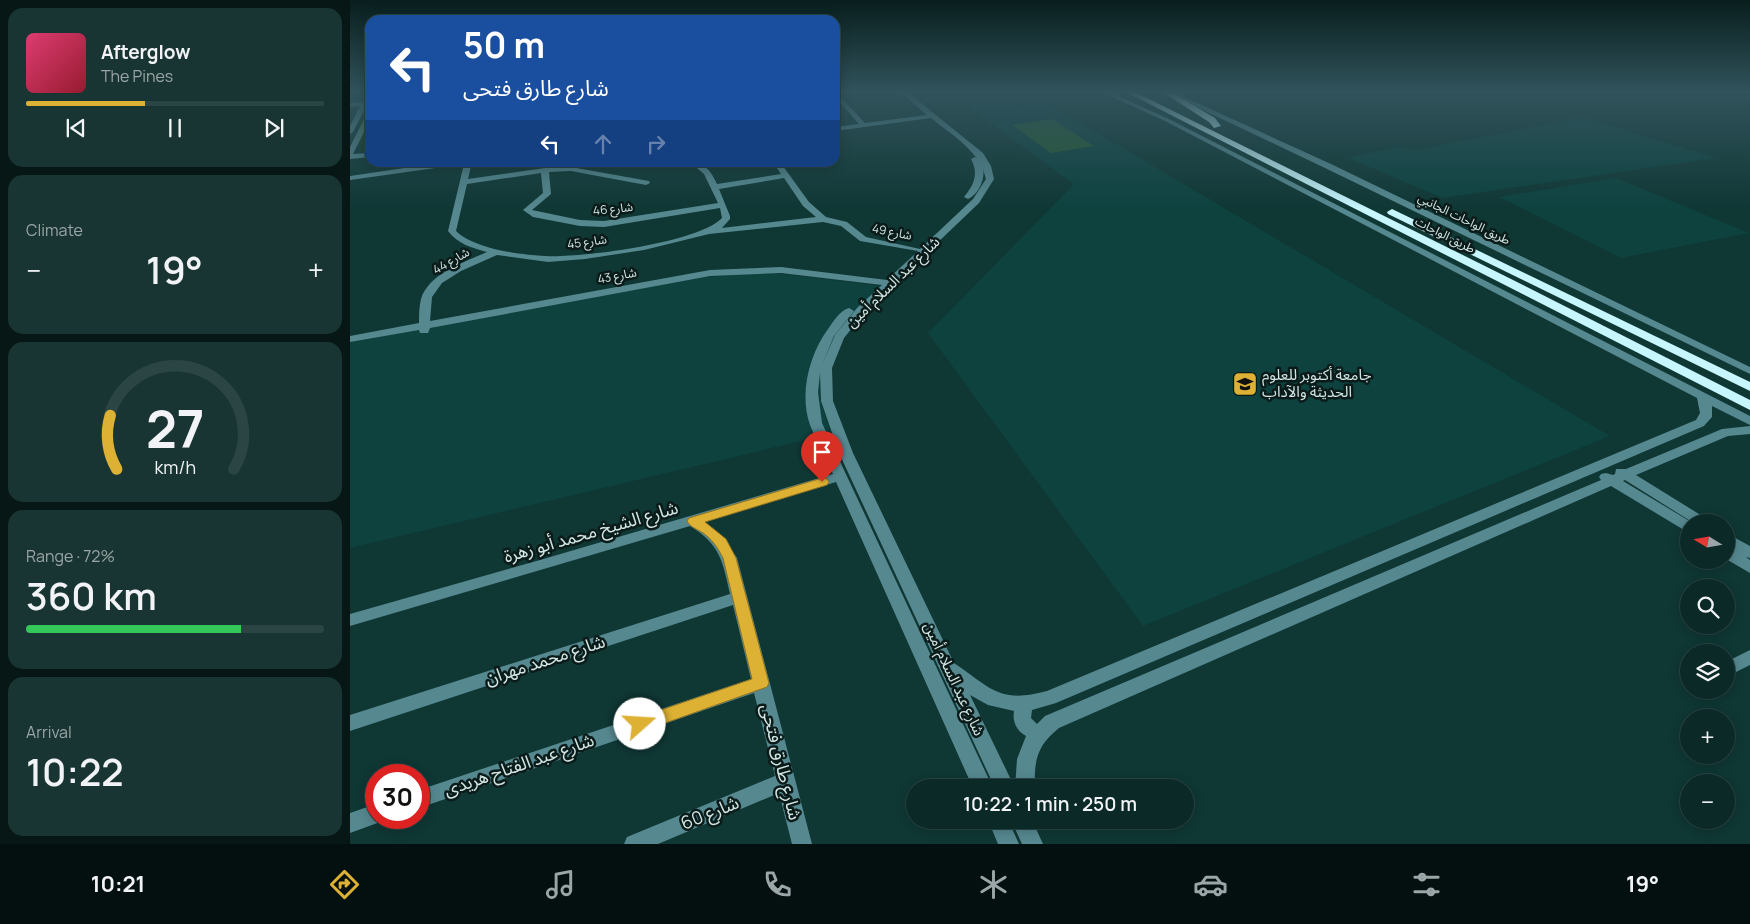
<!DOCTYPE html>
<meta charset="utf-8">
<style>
:root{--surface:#0b2927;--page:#193533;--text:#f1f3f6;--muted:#9aa6a7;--line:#2b4544;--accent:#ddb133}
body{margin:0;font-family:Manrope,"Noto Sans Arabic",sans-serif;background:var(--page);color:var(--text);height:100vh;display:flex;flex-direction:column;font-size:19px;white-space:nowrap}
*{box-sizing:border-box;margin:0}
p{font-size:16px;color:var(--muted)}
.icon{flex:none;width:28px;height:28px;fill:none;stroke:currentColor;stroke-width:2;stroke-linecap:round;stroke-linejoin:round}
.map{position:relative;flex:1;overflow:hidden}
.panel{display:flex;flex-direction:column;gap:8px;padding:8px;background:#061715;width:350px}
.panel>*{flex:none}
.hud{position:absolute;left:15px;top:15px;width:475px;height:152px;border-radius:15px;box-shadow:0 2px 12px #0003,0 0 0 1px var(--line);background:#1a4fa0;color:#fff;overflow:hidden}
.needle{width:32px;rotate:281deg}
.fabs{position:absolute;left:1330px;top:514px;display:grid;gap:10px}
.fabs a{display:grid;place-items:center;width:55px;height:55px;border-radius:50%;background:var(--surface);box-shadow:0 2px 12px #0003,0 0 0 1px var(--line);font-size:25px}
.speed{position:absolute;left:15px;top:764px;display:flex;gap:10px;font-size:25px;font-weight:700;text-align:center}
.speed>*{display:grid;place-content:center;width:65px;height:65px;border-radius:50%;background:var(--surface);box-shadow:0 2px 12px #0003,0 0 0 1px var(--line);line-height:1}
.speed .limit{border:8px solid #d22;background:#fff;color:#111}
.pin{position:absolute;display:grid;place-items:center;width:42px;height:42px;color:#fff;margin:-51px -21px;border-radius:50% 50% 50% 0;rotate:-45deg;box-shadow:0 0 5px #0007}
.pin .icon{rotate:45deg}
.me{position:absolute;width:55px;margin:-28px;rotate:71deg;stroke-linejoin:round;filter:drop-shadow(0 0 4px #0008)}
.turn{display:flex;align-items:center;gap:18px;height:105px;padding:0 15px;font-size:22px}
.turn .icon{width:65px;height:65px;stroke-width:2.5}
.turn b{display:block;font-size:35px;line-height:42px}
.lanes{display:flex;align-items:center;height:48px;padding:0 15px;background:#0003;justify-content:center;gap:25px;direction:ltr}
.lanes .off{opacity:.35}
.big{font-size:38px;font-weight:600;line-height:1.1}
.panel .widget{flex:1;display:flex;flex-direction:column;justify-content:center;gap:8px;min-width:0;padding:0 18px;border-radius:15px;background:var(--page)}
.panel .dial{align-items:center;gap:0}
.dial svg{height:130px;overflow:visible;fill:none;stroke:var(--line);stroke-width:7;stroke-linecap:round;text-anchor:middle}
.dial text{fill:var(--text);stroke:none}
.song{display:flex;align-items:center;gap:15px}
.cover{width:60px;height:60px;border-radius:8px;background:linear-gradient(135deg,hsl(340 70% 55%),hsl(350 70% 35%))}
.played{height:5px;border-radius:2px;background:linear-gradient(90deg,var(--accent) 40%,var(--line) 40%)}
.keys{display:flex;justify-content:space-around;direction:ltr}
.heat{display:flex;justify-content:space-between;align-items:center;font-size:28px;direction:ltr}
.charge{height:8px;border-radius:4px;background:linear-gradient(90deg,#34c759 72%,var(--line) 0)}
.trip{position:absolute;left:556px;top:779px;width:288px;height:50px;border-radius:25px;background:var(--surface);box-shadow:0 2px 12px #0003,0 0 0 1px var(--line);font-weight:600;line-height:50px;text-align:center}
.menu{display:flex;height:80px;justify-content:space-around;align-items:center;background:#041010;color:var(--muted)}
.menu .icon{width:35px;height:35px}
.menu .active{color:var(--accent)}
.menu b{font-size:22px;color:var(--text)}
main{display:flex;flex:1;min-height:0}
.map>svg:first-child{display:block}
.built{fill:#0d423f}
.green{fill:#265a31}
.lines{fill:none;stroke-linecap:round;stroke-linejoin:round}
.minor{fill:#568890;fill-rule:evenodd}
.highway{fill:#c7f6fe;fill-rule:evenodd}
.route{fill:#ddb133;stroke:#907321}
.labels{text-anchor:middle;stroke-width:5;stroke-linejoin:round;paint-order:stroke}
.far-street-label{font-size:12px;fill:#d1e6e4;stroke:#0b1b19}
.street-label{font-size:15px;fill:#d1e6e4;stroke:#0b1b19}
.poi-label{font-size:15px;fill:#d1e6e4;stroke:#0b1b19;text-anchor:start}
.near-street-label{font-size:18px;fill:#d1e6e4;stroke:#0b1b19}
</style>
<main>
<section class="panel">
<div class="widget">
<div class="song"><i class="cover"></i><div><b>Afterglow</b><p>The Pines</p></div></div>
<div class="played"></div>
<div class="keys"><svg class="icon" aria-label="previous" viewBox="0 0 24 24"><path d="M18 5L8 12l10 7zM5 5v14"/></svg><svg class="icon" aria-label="pause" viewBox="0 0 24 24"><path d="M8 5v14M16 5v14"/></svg><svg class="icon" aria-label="next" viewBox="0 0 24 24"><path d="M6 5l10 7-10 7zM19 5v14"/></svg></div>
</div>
<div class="widget"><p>Climate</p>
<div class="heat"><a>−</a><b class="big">19°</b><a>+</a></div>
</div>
<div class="widget dial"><svg viewBox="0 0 100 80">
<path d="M14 69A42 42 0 1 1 86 69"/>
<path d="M14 69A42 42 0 0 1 10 36" stroke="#ddb133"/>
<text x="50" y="56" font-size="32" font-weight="700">27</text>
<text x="50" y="72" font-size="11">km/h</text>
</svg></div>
<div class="widget"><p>Range · 72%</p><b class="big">360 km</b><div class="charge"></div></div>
<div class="widget"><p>Arrival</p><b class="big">10:22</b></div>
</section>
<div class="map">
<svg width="1400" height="844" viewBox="0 0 1400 844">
<rect width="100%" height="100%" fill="#0f3734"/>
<g class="built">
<polygon points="596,91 676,91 1260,436 793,626 578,333 724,184"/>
<polygon points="1233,117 1366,158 1092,198 999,158 1046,147 1067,150"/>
<polygon points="1266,178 1399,233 1271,258 1149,197"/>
<polygon points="404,273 433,274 532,286 495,321 480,341 471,364 470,399 481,434 0,548 0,342 341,278"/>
</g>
<polygon class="green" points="702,119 744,146 701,153 662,125"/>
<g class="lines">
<g class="minor">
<polygon points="20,91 20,105 17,105 3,132 0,134 0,126 10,106 0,107 0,103 12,102"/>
<path d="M485,91L515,123L577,115L549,91H556L633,153L641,166L644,179L629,203L515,312L494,338L482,368L483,401L503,453L604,663C641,688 649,704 697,691L1346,420L1350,413L1347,398L815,121L749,91H757L819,119L1400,416V425L1362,406V417L1354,426L706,703L682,710L681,718L687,724L695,716L1251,480L1249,477L1251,474L1256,473L1263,475L1265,474L1266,469H1276L1372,429L1400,426V434L1378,436L1286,475L1357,519L1359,522H1342L1275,480L1273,481L1341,522H1339V533L1261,486L709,728C687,746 684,759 685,788H665L667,759L676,736C667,731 662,722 664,711L638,705L620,695L665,788H645L489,453L471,401L470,373L468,392L472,423L643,788H623L486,482L355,522L373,537L387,558L462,844H442L429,793L308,844H274L277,837L425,776L404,693L69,808V790L401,679L383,605L0,731V715L380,594C373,562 370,544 340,526L0,626V614L190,560L483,474C475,458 467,441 460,425C449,394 459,355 478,329C483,322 490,310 499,308L504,311L484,336L472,365L485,335L507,308L532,285L431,273L360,276L80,328L78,333H70L69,330L0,342V336L69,323C69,315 69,307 71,299C79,273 115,262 137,252C122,248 108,244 98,231L114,164L0,180V176L95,162H122L118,179L195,168L221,167L299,181L300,183L296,185L221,171L199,172L201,194L182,210L230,220L254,221L368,203L354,174L340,162C355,162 361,171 367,184L431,174L423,162H430L459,202L476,217L497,222L516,237L570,249L623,199L636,179C630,151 603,136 581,118L485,131V127L509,124L485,97ZM191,173L193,193L173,210L183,217L230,226L254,227L370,208L372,218C348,243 231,258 196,256C171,255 124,249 106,231L117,184ZM434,178L453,206L466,217L372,228L380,219V216L369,189ZM473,222L491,226L510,241L568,251L537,280L431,267L360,270L80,321L82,297L92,283L111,271L147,255L198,262L235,259L294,250L359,234Z"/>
<polygon points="813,91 821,91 981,164 1400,367 1400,374 975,168"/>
<polygon points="20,111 20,120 3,154 20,153 20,157 0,159 0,147 17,113"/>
<path d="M625,157C641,166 632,193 618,199L614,197C624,185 629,174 621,159Z"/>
<polygon points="1376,533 1400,546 1400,558 1396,557 1400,560 1400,573 1376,559 1376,547 1381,548 1376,545"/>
<polygon points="1400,650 1400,665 1376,677 1376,662"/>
<polygon points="26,804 26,818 35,818 33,821 0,833 0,813"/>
<polygon points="638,820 658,820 669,844 648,844"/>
<polygon points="661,820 682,820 693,844 672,844"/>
</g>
<g class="highway">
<polygon points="774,91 783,91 1157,277 1400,400 1400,410"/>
<polygon points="811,91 819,91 865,118 871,126 864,128 859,122"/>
<polygon points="1042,209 1400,382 1400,391 1038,214 1037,212"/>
</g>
</g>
<linearGradient id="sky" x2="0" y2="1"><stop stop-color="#081e1d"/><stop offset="0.44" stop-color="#31535c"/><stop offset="1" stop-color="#31535c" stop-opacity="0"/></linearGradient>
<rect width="1400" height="209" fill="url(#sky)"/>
<path class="route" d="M472,478L477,479L479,482L477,485L355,522L376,539L386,558L419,683L417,687L290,732L284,730L281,724L284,719L402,679L373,558C368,548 362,539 353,533C347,529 340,527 337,521L339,518Z"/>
<defs>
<symbol id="university-square" viewBox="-11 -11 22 22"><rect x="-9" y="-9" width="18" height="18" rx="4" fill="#ddb133" stroke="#0b1b19"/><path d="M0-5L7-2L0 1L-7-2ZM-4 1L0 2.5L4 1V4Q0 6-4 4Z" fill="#111"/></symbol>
</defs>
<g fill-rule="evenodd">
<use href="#university-square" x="881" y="370" width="28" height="28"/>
</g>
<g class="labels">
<g class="far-street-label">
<text transform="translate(263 209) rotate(-6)" y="4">شارع 46</text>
<text transform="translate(1114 219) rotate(26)" y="4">طريق الواحات الجانبي</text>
<text transform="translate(542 232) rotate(11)" y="4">شارع 49</text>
<text transform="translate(1095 235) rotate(27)" y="4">طريق الواحات</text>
<text transform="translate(237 242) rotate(-8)" y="4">شارع 45</text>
<text transform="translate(101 261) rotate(-30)" y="4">شارع 44</text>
<text transform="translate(267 276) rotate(-11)" y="4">شارع 43</text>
</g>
<g class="street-label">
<text transform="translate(543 282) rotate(-44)" y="5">شارع عبد السلام أمين</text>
<text transform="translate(604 679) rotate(65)" y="5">شارع عبد السلام أمين</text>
</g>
<g class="poi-label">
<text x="912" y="380">جامعة أكتوبر للعلوم<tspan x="912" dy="17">الحديثة والآداب</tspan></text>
</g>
<g class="near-street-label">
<text transform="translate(241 532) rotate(-16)" y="6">شارع الشيخ محمد أبو زهرة</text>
<text transform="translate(195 660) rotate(-18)" y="6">شارع محمد مهران</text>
<text transform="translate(431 762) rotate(76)" y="6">شارع طارق فتحى</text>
<text transform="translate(169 765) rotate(-19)" y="6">شارع عبد الفتاح هريدى</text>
<text transform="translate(360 813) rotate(-22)" y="6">شارع 60</text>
</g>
</g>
</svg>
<div class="fabs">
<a><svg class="needle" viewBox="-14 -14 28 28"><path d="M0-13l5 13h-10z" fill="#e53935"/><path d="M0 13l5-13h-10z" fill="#9aa6a7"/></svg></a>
<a><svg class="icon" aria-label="search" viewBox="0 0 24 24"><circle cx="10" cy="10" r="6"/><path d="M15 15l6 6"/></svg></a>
<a><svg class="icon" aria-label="layers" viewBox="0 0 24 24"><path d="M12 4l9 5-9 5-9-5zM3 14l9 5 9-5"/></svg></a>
<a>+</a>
<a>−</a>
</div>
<div class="speed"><div class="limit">30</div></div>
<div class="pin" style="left:472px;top:482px;background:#d93025"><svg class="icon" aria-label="arrive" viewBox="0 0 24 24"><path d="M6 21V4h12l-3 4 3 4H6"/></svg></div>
<svg class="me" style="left:290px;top:724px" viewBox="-20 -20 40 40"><circle r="19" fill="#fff"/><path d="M0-13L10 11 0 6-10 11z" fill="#ddb133"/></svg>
<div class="trip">10:22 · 1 min · 250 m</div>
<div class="hud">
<div class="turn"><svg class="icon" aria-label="left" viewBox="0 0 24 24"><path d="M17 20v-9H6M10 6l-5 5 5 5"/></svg><div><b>50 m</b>شارع طارق فتحى</div></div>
<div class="lanes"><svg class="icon" aria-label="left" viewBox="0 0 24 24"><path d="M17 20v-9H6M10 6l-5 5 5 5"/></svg><svg class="icon off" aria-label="ahead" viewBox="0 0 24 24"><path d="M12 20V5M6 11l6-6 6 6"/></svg><svg class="icon off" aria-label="right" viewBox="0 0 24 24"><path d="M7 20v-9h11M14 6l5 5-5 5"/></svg></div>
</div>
</div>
</main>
<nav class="menu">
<b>10:21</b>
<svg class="icon active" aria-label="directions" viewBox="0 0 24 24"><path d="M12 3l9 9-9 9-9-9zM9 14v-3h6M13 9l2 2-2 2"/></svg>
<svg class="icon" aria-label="music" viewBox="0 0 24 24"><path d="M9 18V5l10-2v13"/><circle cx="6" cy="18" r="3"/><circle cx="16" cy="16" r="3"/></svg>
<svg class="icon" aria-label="phone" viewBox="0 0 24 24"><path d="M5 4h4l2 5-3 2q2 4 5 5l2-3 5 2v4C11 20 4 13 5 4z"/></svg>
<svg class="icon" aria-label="climate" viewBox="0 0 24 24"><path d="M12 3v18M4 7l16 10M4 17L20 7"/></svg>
<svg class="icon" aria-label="car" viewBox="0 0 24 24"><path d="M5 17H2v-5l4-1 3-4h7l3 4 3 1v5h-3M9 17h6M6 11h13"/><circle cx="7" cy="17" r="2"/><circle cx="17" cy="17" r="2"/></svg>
<svg class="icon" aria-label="filters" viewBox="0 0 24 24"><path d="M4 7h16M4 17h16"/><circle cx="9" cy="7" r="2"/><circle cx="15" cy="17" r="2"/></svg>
<b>19°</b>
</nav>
